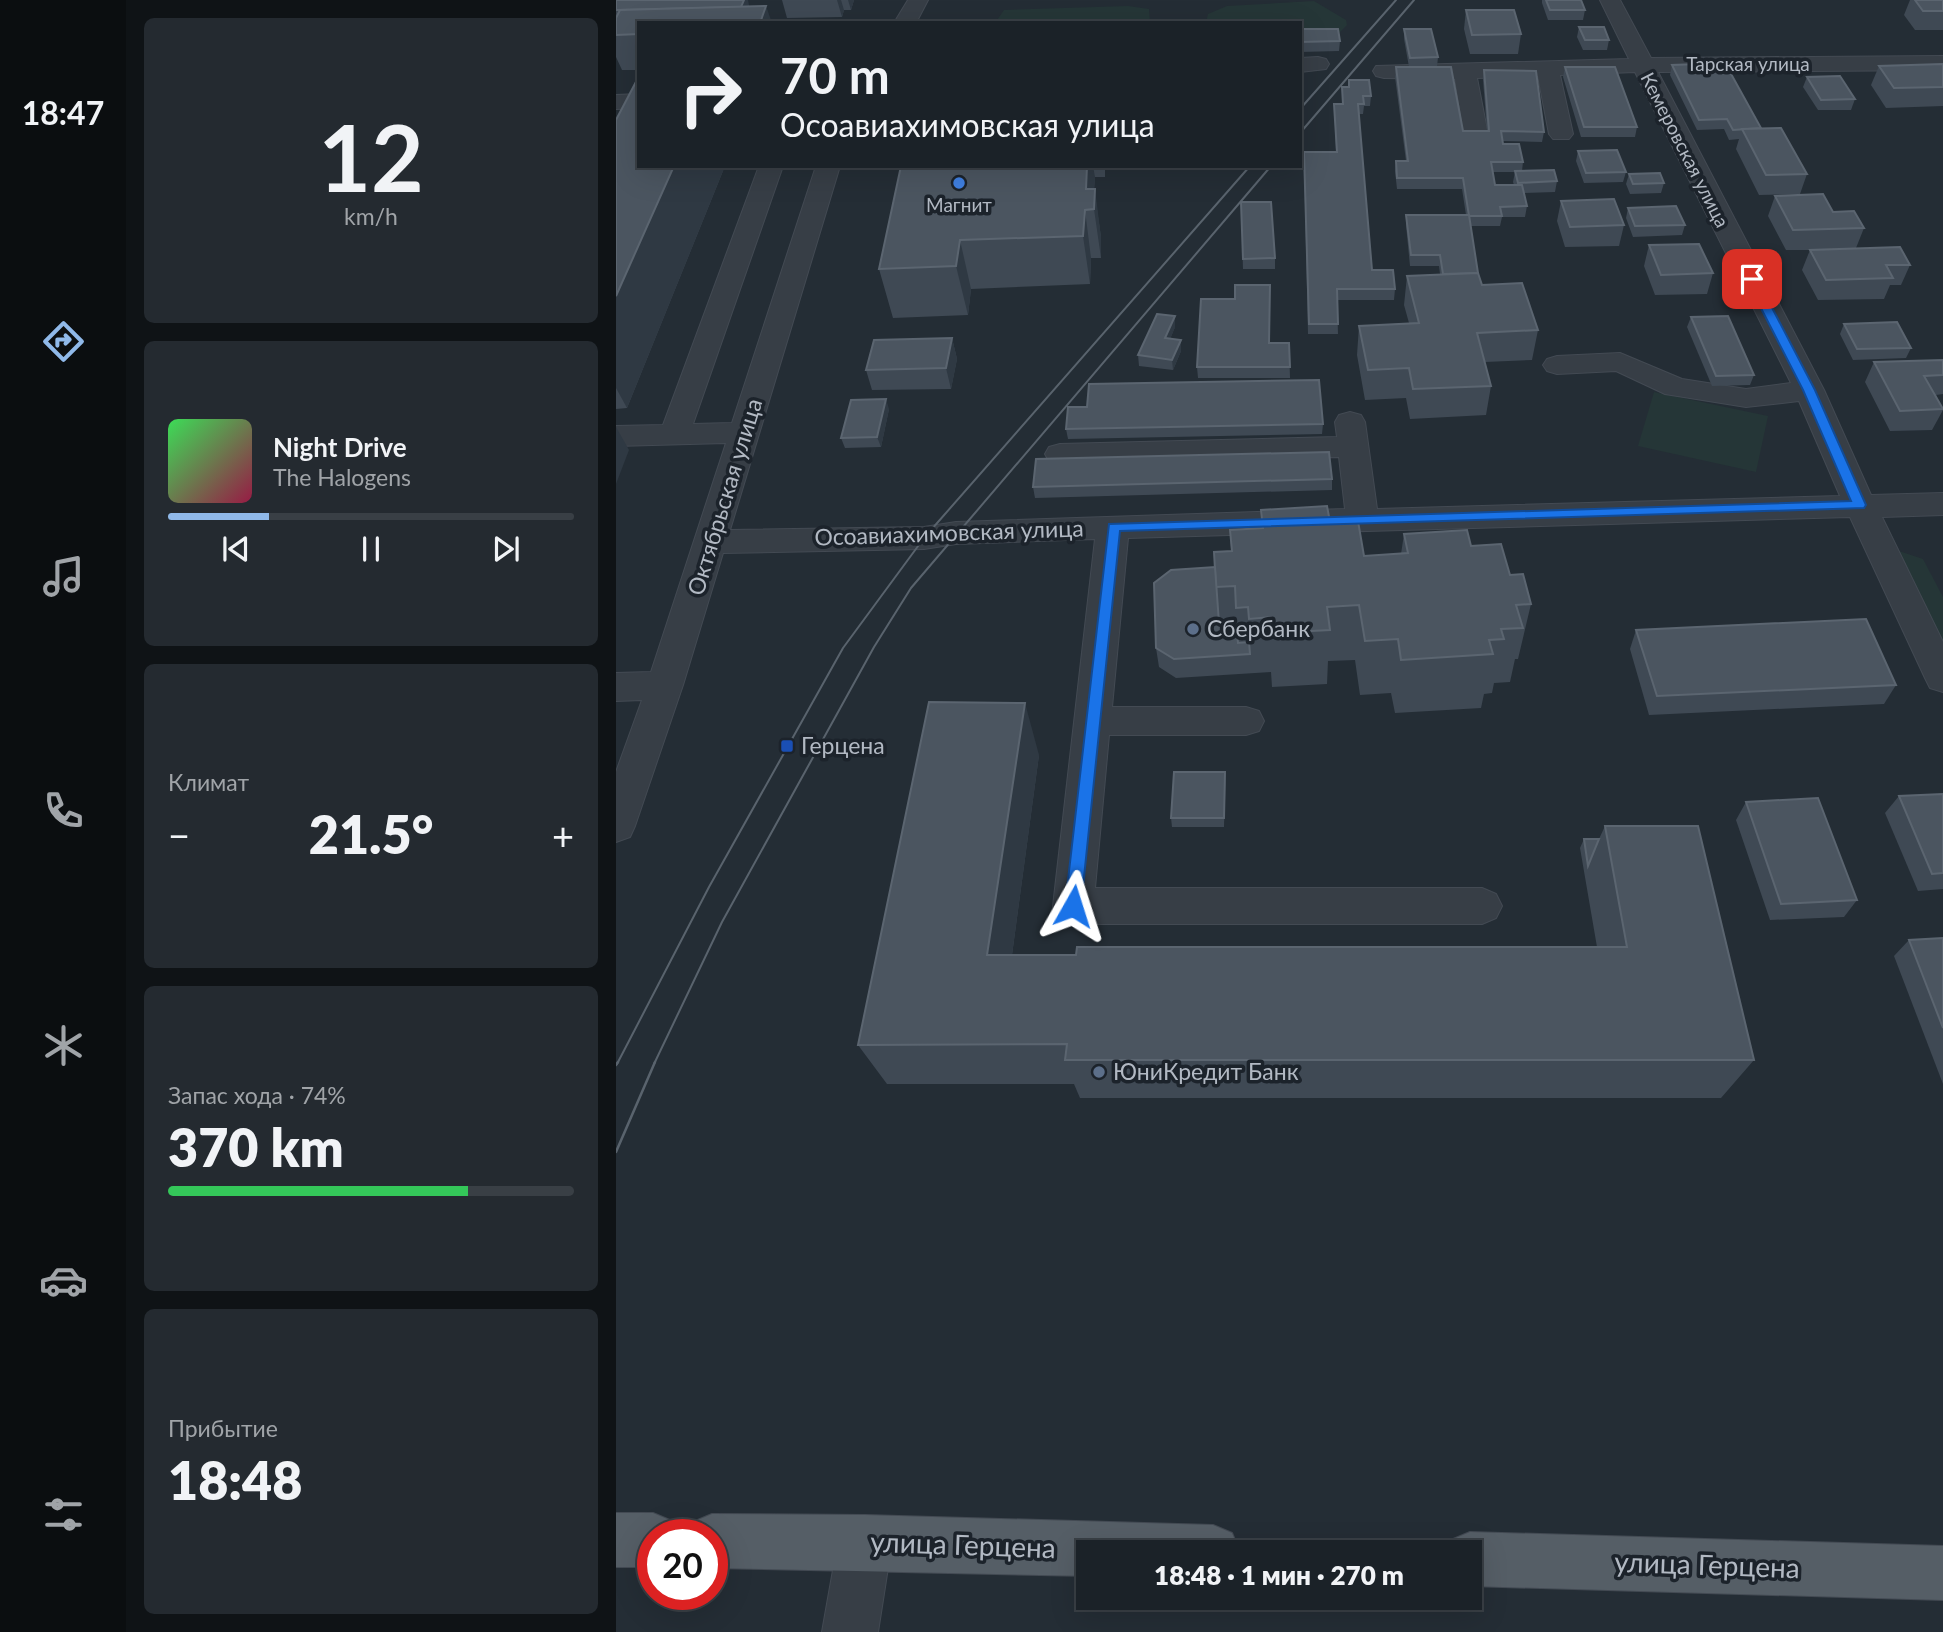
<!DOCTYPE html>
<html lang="ru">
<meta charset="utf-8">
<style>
:root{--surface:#1b2228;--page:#242a30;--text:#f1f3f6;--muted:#a0a4a8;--line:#393f45;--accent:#90b9e9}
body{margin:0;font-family:Lato,sans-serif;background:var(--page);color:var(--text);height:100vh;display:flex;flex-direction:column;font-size:26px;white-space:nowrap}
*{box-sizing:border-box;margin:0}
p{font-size:23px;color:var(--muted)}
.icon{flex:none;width:38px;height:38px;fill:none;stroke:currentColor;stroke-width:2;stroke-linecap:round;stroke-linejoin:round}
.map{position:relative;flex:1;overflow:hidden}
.drawer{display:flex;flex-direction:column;gap:18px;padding:18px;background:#0f1316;width:490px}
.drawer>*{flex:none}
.hud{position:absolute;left:21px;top:21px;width:665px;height:147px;border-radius:0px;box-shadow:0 7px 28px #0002,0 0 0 2px var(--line);background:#1b2228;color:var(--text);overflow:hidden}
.speed{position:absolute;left:21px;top:1519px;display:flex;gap:14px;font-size:35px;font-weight:700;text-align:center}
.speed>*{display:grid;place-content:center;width:91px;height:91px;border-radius:50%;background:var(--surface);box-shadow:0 7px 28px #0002,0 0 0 2px var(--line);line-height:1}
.speed .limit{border:10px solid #d22;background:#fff;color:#111}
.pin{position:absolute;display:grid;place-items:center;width:60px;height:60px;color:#fff;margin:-30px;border-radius:14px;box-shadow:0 4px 10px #0006}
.me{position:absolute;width:77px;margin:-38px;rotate:6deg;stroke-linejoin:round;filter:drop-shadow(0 0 5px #0008)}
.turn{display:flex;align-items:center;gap:24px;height:147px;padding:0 28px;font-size:32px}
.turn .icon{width:91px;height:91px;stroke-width:2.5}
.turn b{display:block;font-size:49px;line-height:60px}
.big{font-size:52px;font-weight:800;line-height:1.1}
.drawer .card{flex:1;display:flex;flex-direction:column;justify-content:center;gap:10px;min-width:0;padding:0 24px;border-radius:10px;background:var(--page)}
.drawer .dial{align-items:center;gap:0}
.dial b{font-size:91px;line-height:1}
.song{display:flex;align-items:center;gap:21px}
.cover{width:84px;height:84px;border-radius:10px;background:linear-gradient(135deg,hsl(130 70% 55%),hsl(340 70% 35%))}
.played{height:7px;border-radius:4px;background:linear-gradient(90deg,var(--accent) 25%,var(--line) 25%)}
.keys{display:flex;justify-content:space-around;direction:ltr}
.heat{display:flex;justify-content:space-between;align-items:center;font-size:38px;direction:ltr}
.charge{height:10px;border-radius:5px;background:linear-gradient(90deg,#34c759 74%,var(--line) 0)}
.trip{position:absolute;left:460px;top:1540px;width:406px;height:70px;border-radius:0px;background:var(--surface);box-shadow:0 7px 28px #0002,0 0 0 2px var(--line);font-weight:800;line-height:70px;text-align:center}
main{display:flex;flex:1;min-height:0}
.menu{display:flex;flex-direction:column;width:126px;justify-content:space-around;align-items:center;background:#0b0e10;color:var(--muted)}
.menu .icon{width:49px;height:49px}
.menu .selected{color:var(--accent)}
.menu b{font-size:32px;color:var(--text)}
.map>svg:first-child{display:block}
.green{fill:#253637}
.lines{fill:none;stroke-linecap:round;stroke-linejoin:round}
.minor-casing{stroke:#434a53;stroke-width:2}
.major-casing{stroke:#434a53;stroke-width:2}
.minor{fill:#373e46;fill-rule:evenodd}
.major{fill:#555e66;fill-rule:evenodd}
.tram-far1{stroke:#59636d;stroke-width:2}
.tram{stroke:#59636d;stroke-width:2.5}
.wall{fill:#3f4954;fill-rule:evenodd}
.shaded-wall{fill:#2f3943}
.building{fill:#4b5560;stroke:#5b6570;stroke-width:2}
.route{fill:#1a73e8;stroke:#114b97;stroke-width:2}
.shop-dot{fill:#3f7fe0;stroke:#1c232b;stroke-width:2.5}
.service-dot{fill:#5c6f8a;stroke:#1c232b;stroke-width:2.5}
.transit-dot{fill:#1a4fb4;stroke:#1c232b;stroke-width:2.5}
.labels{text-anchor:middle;stroke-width:7;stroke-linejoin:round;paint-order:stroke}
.far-street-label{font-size:19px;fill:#b2b9c3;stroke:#1c232b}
.far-poi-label{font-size:19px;fill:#b2b9c3;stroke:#1c232b}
.street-label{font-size:23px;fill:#b2b9c3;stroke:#1c232b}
.poi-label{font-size:23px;fill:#b2b9c3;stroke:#1c232b;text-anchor:start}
.near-street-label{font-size:28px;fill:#b2b9c3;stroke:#1c232b}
</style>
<main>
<nav class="menu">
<b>18:47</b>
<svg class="icon selected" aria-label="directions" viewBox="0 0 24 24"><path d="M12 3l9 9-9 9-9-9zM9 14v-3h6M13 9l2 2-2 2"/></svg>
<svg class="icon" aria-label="music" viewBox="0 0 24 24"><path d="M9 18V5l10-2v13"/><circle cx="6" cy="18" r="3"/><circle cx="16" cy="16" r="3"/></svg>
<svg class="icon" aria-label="phone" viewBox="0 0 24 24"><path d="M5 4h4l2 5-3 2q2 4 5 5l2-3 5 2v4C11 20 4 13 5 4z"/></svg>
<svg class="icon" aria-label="climate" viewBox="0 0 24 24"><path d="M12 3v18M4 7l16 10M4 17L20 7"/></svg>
<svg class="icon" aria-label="car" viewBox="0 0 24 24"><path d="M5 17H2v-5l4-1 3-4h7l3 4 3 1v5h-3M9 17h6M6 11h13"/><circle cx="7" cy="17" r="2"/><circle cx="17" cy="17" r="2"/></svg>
<svg class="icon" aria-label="filters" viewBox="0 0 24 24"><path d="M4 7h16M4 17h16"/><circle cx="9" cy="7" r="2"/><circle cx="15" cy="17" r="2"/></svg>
</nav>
<section class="drawer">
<div class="card dial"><b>12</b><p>km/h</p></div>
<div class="card">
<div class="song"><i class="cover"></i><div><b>Night Drive</b><p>The Halogens</p></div></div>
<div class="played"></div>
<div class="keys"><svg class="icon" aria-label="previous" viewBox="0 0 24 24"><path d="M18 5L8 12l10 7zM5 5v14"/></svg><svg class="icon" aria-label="pause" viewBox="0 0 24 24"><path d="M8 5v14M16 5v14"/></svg><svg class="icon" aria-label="next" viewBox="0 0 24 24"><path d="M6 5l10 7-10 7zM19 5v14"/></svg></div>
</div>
<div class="card"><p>Климат</p>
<div class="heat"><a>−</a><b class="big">21.5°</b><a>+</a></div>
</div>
<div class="card"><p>Запас хода · 74%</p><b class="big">370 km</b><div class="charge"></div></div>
<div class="card"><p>Прибытие</p><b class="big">18:48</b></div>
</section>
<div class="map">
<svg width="1327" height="1632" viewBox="0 0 1327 1632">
<rect width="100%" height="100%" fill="#242d35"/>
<g class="green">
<polygon points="698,1 730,20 731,25 719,37 684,38 684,23 590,23 592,14 611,6"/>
<polygon points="512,6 533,9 534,23 379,23 388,10"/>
<polygon points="1038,392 1152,416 1140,472 1022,446"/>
<polygon points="1274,548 1307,559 1327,597 1327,652"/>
</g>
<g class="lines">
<defs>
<g id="minor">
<polygon points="292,0 312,0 300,23 278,23"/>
<polygon points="984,0 1004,0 1035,58 1327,56 1327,70 1042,72 1208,390 1255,495 1327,493 1327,515 1266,517 1327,642 1327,692 1314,688 1309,678 1234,517 512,538 496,707 630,707 643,711 648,721 643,731 630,735 493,735 479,888 866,888 880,894 886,906 880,918 866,924 457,924 443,918 437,906 479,539 340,544 308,549 107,553 67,685 19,826 14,837 0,842 0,772 26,700 0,701 0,673 35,672 110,443 0,446 0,426 47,425 143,166 167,166 77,424 116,423 200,166 224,166 114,530 308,527 340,522 729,509 723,457 444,464 433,461 429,454 433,447 444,444 721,437 719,422 723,415 734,412 745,415 749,422 761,509 1224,496 1183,401 1130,407 1049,394 1000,371 941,374 931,371 927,365 931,359 941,356 1004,353 1066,379 1130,389 1175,383 1019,72 944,75 957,134 953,139 937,139 933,134 922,76 861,78 872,135 868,140 852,140 848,135 839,79 768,78 760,76 757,71 760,66 1013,59"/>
<polygon points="702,57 710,59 713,64 710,69 684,72 684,58"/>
<polygon points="23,94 23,108 0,109 0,95"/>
<polygon points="249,1515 268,1523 276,1542 262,1632 206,1632 222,1542 230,1523"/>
</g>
<g id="major">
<polygon points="0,1513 37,1513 56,1521 62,1535 37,1535 37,1567 0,1567"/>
<polygon points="96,1514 249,1515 597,1525 616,1533 624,1552 472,1552 472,1576 96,1568 96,1535 72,1535 77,1522"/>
<polygon points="854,1532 1327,1546 1327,1600 854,1586 854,1552 830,1552 835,1540"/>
</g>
</defs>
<use href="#minor" class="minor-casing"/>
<use href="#major" class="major-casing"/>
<use href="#minor" class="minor"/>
<use href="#major" class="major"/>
<g class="tram-far1">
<polyline points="684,109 780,0"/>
<polyline points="684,133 798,0"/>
<polyline points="1,1064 93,887 227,648 308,538 634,166"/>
<polyline points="38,1064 106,922 258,647 295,588 655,166"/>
</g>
<g class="tram">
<polyline points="0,1065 2,1062"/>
<polyline points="0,1152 39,1062"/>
</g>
</g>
<g class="wall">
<polygon points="0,0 133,5 133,7 23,23 23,70 6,70 0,57"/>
<polygon points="166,0 238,0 235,10 228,10 226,17 171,18"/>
<polygon points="926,0 965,0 969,10 967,20 932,20 926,3"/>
<polygon points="1294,0 1327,0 1327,30 1299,30 1288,15"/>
<polygon points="850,10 905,34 902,54 854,54 848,29"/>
<polygon points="963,27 993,40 991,50 967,50 961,37"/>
<polygon points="684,29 724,41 723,51 684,52"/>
<path d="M788,29L822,57L821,67L847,131H871L867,80L868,70L928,132L926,142L887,141V144L907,162L906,171L941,181L939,192L908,193L911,206L909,217H886L884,226H855L862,273L866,285L922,330L916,360L869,362L875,386L870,415L794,419L790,398L749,400L741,355L743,326L793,323L788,305L791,276L824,274L823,266H794L790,225V215H850L846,189H781L779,171L780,161H790L779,77L780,67H793L788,39ZM877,172H899L897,182L898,185H879Z"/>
<polygon points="1327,64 1327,106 1270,108 1255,85 1263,66"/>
<polygon points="1056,65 1088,72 1191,174 1184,194 1143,195 1120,149 1123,139 1113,140 1108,129 1081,130 1054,75"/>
<polygon points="949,67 1021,127 1019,137 965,137 947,77"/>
<polygon points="1191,77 1239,99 1235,110 1202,110 1187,87"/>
<polygon points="733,80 755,96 754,106 748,106 747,114 743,114 756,270 779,289 778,300 721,300 722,334 692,334 688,162 720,152 718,104 726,104 726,87 733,87"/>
<polygon points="0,120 23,166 109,166 11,408 0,409"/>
<polygon points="962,151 1010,172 1007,182 968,183 960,161"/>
<polygon points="285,166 489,166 489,177 479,177 478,189 485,237 485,258 475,258 474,284 355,289 352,315 277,318 263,269"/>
<polygon points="1013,174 1048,183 1045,193 1014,194 1010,184"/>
<polygon points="1159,196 1248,228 1240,248 1294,265 1285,285 1274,285 1268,299 1202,300 1186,270 1194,250 1170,250 1152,216"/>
<polygon points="945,201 1008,225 1003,246 949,247 941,221"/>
<polygon points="625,202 659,258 659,269 627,269"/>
<polygon points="1012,208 1069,225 1066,235 1017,237 1010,218"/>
<polygon points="1033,245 1097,273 1091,294 1039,295 1028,266"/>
<polygon points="1075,317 1138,375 1134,385 1096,386 1071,327"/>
<polygon points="1228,324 1295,348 1290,358 1237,360 1224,334"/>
<polygon points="559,327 554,339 565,340 565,351 557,370 523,366 522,355"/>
<polygon points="336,338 341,359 335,389 256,390 250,370"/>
<polygon points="653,343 673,343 674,378 582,378 581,367"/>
<polygon points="1327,360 1327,394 1320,395 1327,410 1316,430 1274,431 1249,382 1258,362"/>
<polygon points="273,409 265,447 229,448 225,438"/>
<polygon points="707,424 706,434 452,439 450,429"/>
<polygon points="716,479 716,490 419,498 417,487"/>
<polygon points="645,510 714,522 748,556 785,554 788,534 855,546 894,575 915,604 902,659 899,659 894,682 878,683 876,693 868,694 865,708 779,713 775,693 744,695 739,660 712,661 711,684 656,687 655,672 560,678 543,667 540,648 599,567 615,551 614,530 645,528"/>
<polygon points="1020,630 1280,685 1268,704 1033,715 1014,649"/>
<polygon points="423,755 396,955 981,947 964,848 968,839 983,839 989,826 1138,1060 1105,1098 464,1098 458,1084 271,1084 242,1045"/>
<polygon points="609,772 608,827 556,827 555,818"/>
<polygon points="1327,794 1327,889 1302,891 1269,813 1283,796"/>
<polygon points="1130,802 1241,900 1228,917 1154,920 1120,820"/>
<polygon points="1327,938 1327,1084 1278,956 1293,940"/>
</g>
<g class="shaded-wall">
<polygon points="128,0 132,0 133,5 129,17 125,7"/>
<polygon points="221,0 225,0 228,10 226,17"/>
<polygon points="232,0 238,0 235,10"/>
<polygon points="150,6 156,23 144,23"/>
<polygon points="58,166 109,166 11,408 0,388 0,296"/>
<polygon points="471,166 477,166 479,177 477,209 470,189"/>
<polygon points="479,189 485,237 485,258 478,209"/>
<polygon points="469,210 475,258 474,284 467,236"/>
<polygon points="344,240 355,289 352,315 340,266"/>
<polygon points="559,316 559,327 550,349 549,338"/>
<polygon points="336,338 341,359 335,389 330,368"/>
<polygon points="565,340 565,351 557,370 556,360"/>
<polygon points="270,399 273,409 265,447 261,437"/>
<polygon points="0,427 13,450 0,484"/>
<polygon points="409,703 423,755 390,999 371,955"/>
<polygon points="609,772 610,781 608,827 608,818"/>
</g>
<g class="building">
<polygon points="0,0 128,0 125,7 0,10"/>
<polygon points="930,0 965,0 969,10 934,10"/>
<polygon points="1299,0 1327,0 1327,11 1307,11"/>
<polygon points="150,6 144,23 23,23 23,34 0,35 0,18 4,10"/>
<polygon points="850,10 898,10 905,34 856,35"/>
<polygon points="963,27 988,27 993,40 969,40"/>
<polygon points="684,29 722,29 724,41 684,42"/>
<polygon points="788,29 815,29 822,57 794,58"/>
<polygon points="1083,64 1088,72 1114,72 1145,128 1117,130 1111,119 1083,120 1056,65"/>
<polygon points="1327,64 1327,87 1278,88 1263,66"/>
<polygon points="780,67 835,67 847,131 873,131 868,70 920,71 928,132 885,131 887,144 903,144 907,162 875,162 879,185 906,185 911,206 884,207 886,216 853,216 847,178 781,178 780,161 792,161"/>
<polygon points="949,67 999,67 1021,127 968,127"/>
<polygon points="23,76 23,166 58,166 0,296 0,120"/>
<polygon points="1224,76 1239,99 1205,100 1191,77"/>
<polygon points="733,80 753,80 755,96 747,96 748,104 742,104 756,270 777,270 779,289 721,289 722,324 693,324 688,152 721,152 718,104 727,104 726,87 733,87"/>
<polygon points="1165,128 1191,174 1150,175 1126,129"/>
<polygon points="1001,150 1010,172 970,173 962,151"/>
<polygon points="285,166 471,166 470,189 479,189 478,209 469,210 467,236 344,240 340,266 263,269"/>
<polygon points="938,170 941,181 902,183 899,171"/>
<polygon points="1044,173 1048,183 1017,184 1013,174"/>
<polygon points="1207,194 1217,212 1238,211 1248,228 1177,230 1159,196"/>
<polygon points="998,199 1008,225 954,227 945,201"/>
<polygon points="625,202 655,202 659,258 627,259"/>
<polygon points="1060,206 1069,225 1019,226 1012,208"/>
<polygon points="790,215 853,215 862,273 827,274 824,255 795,255"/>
<polygon points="1083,244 1097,273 1045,275 1033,245"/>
<polygon points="1284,247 1294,265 1270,265 1277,278 1210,280 1194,250"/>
<polygon points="862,273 866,285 906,283 922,330 861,333 875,386 797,389 793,368 752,370 743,326 803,323 791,276"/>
<polygon points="619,285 654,285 653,343 673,343 674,367 581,367 585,299 619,299"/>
<polygon points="541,314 559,316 549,338 565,340 556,360 522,355"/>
<polygon points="1112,316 1138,375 1100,376 1075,317"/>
<polygon points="1281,322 1295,348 1241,349 1228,324"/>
<polygon points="336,338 330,368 250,370 258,340"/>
<polygon points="1327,360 1327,375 1308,376 1327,409 1284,411 1258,362"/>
<polygon points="703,380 707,424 450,429 452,407 471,407 473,384"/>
<polygon points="270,399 261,437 225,438 235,400"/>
<polygon points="713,452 716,479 417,487 420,459"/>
<polygon points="711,506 714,522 742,521 748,556 792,553 788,534 851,530 855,546 885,544 894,575 907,574 915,604 900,605 907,628 885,629 888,639 873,640 877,654 785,660 782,639 749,641 743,605 711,607 714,630 656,633 655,617 633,619 632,607 620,608 619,586 600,587 598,552 616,551 614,530 647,528 645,510"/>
<polygon points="599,567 603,623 620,622 622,643 633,642 634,654 558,659 540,648 538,583 555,570"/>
<polygon points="1250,619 1280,685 1041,696 1020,630"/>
<polygon points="313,702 409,703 371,955 460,955 461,947 1011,947 989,826 1082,826 1138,1060 449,1060 451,1044 242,1045"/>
<polygon points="558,772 609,772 608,818 555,818"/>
<polygon points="1327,794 1327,873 1316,874 1283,796"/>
<polygon points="1202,798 1241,900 1165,904 1130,802"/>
<polygon points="968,839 983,839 972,866"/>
<polygon points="1327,938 1327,1028 1293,940"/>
</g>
<polygon class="route" points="1136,275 1141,279 1199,390 1250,505 1248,508 504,531 465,906 463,911 457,914 451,911 449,906 493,524 1235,501 1187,390 1130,279"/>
<circle class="shop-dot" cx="343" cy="183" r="7"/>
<g class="service-dot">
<circle cx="577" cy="629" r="7"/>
<circle cx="483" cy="1072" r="7"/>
</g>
<rect class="transit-dot" x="164" y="739" width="14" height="14" rx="3.5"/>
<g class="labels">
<g class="far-street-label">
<text x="1132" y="71">Тарская улица</text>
<text transform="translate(1069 150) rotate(63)" y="7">Кемеровская улица</text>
</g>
<g class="far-poi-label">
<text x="343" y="212">Магнит</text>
</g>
<g class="street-label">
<text transform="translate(109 497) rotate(-73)" y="8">Октябрьская улица</text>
<text transform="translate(333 533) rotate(-2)" y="8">Осоавиахимовская улица</text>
</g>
<g class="poi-label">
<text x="591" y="637">Сбербанк</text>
<text x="185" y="754">Герцена</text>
<text x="497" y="1080">ЮниКредит Банк</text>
</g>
<g class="near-street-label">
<text transform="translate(347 1545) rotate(2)" y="10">улица Герцена</text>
<text transform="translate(1091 1565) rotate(2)" y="10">улица Герцена</text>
</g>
</g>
</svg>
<div class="speed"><div class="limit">20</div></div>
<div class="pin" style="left:1136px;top:279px;background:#d93025"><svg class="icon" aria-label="arrive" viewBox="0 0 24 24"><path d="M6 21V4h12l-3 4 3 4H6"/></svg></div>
<svg class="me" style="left:457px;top:906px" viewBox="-20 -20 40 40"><path d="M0-17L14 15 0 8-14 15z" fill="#1a73e8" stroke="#fff" stroke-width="4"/></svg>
<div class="trip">18:48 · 1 мин · 270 m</div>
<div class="hud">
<div class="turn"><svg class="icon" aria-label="right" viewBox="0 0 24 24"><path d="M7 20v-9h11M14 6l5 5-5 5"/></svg><div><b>70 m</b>Осоавиахимовская улица</div></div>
</div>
</div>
</main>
